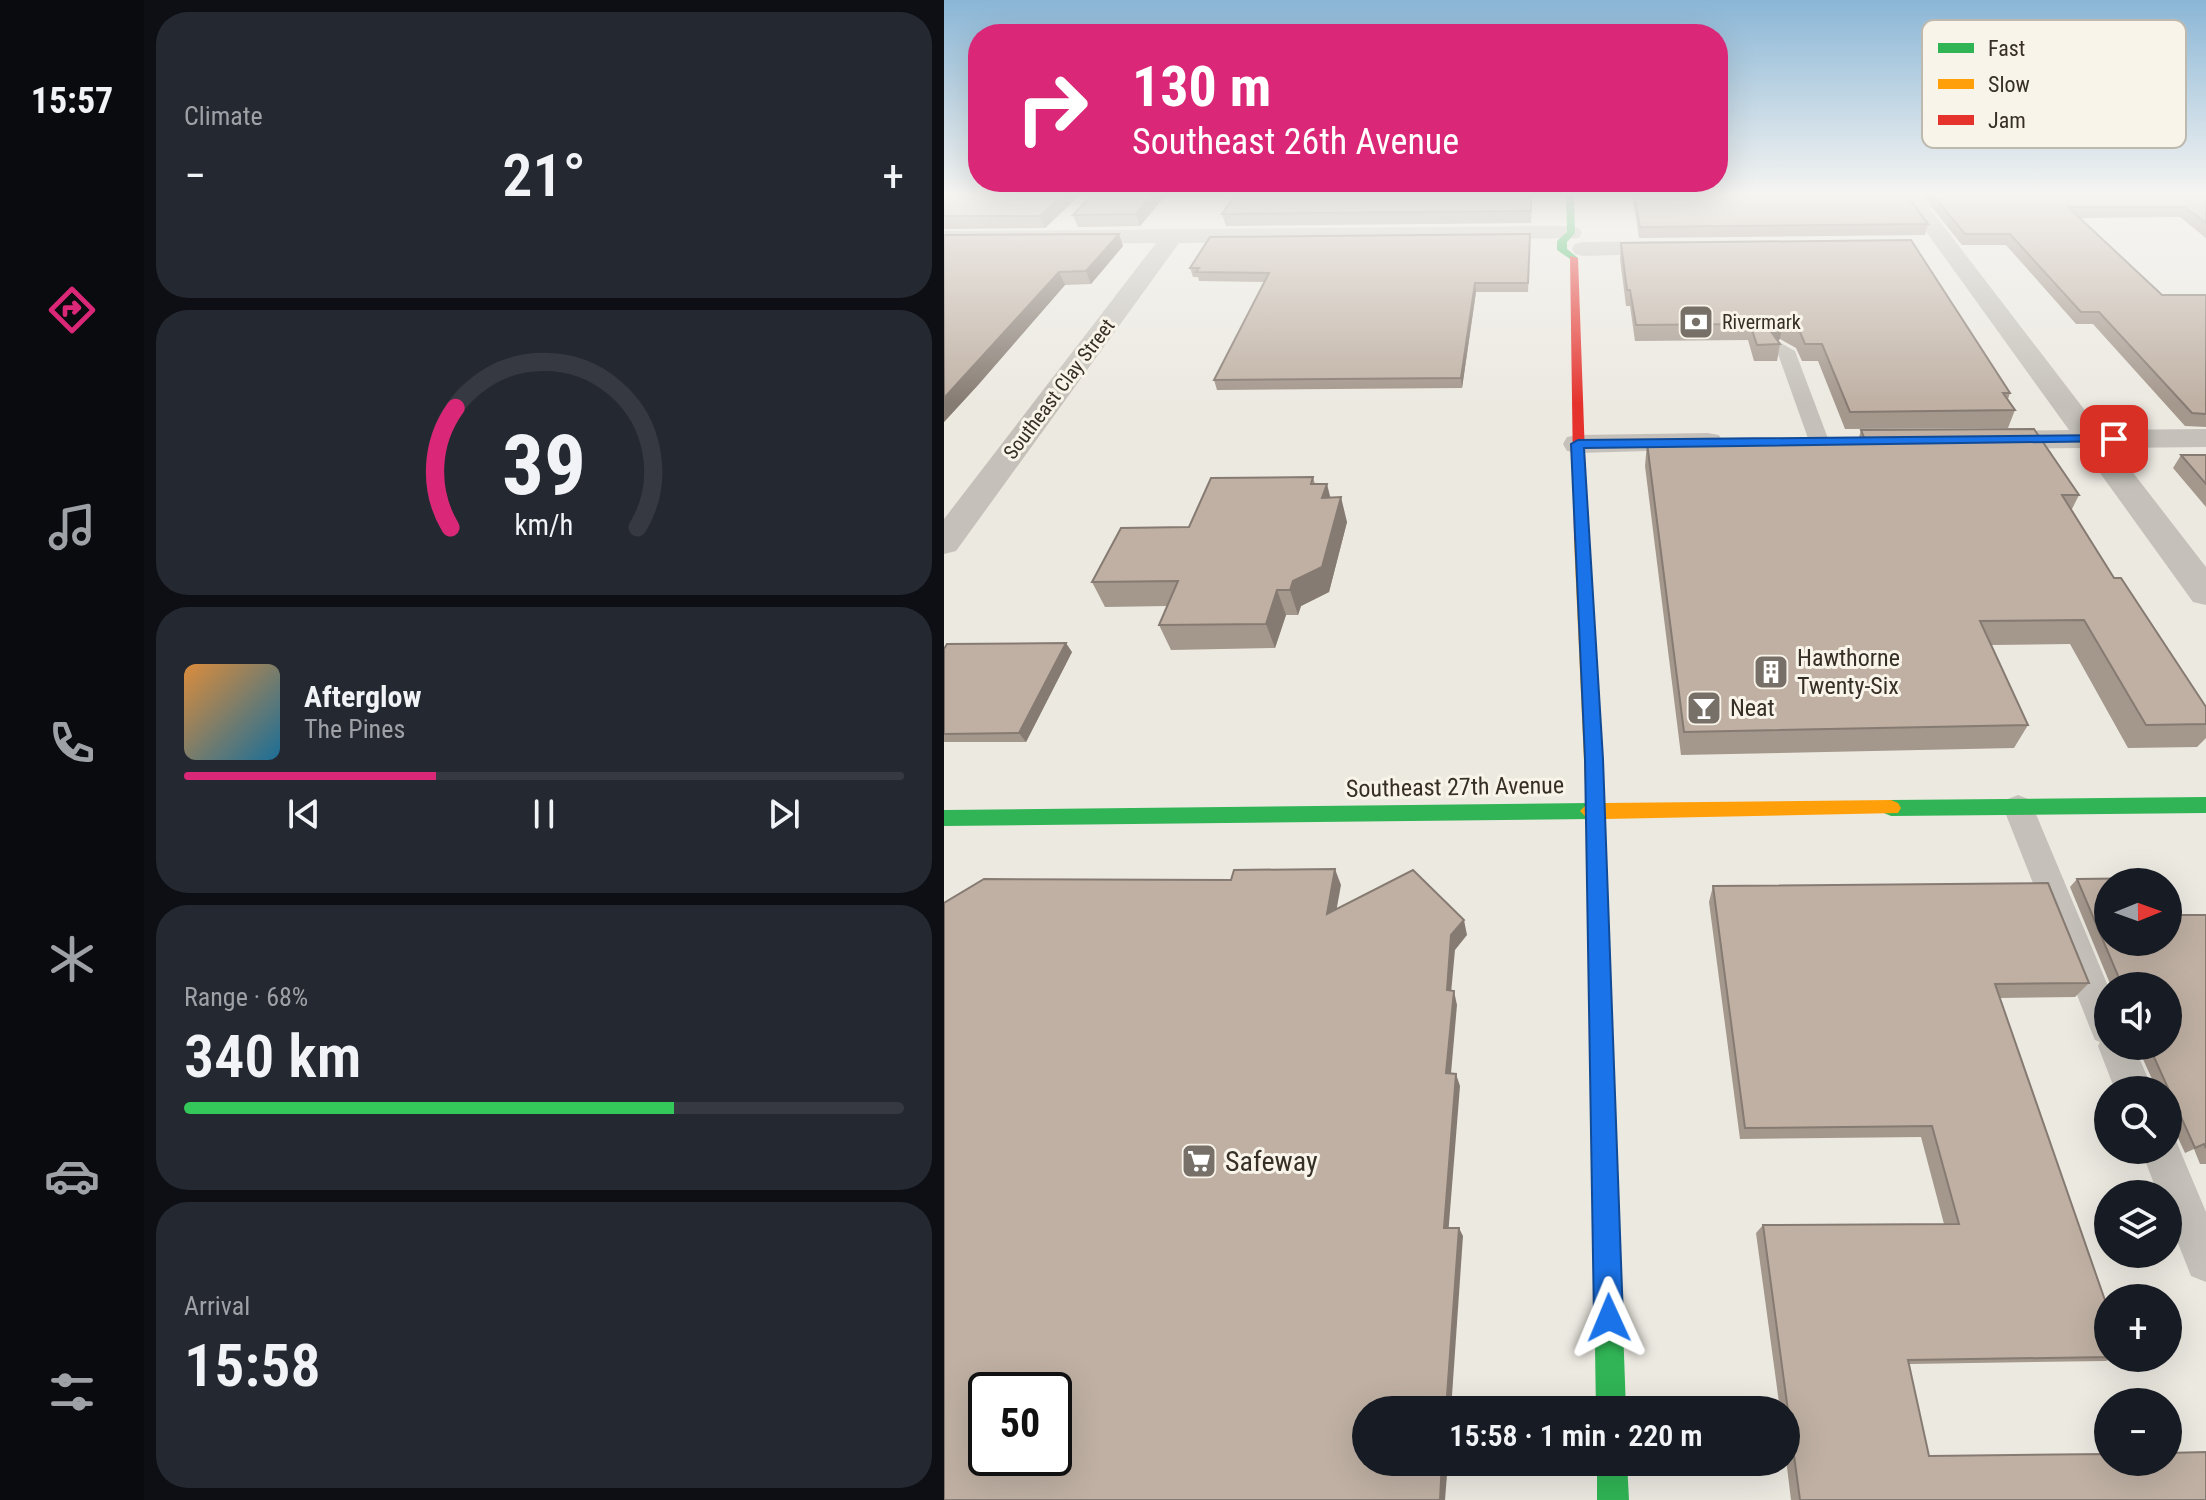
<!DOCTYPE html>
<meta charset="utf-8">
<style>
:root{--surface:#171b24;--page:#242831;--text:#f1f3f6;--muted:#9ea1a6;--line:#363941;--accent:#db2777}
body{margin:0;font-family:"Roboto Condensed",sans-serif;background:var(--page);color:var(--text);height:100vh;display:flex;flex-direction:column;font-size:30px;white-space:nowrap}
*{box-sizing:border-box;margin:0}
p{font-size:26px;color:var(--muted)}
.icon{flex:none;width:44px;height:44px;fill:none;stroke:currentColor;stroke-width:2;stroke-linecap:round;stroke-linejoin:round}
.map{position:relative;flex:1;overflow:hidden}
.details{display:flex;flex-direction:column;gap:12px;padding:12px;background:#0d0f14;width:800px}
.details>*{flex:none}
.guide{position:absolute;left:24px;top:24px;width:760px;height:168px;border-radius:32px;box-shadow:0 8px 32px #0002;background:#db2777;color:#fff;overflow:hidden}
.needle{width:52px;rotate:89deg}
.tools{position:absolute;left:1150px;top:868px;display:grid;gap:16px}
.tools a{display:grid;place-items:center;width:88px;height:88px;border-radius:50%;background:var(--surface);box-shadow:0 8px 32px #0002;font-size:40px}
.speed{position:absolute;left:24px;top:1372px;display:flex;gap:16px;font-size:40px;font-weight:700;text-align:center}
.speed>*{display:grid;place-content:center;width:104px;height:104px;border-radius:50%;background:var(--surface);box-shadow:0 8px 32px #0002;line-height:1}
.speed .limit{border:4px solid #111;border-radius:12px;background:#fff;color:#111}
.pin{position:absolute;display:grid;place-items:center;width:68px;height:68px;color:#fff;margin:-34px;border-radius:16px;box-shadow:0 4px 12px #0006}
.me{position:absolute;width:88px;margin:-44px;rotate:359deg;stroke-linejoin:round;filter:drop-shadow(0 0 6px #0008)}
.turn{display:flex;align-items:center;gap:28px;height:168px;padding:0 32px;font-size:36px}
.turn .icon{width:104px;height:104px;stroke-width:2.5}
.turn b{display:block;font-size:56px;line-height:68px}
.big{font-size:60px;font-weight:600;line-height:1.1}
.details .card{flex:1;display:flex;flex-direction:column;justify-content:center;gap:12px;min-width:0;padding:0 28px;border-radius:32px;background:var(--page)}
.details .dial{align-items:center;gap:0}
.dial svg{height:208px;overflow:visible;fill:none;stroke:var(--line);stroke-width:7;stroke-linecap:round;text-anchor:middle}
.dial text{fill:var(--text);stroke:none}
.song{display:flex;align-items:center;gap:24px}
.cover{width:96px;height:96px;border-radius:12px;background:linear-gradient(135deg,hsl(30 70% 55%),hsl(200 70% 35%))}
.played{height:8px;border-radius:4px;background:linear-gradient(90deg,var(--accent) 35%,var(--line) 35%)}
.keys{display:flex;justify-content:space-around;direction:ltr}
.heat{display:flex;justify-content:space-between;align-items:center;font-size:44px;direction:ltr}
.charge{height:12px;border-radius:6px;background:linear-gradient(90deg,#34c759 68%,var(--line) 0)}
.trip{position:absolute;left:408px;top:1396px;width:448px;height:80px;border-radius:40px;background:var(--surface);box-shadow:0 8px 32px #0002;font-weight:600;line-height:80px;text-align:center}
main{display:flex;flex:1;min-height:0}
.dock{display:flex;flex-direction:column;width:144px;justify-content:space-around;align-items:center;background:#090b0e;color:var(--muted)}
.dock .icon{width:56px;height:56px}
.dock .on{color:var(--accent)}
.dock b{font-size:36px;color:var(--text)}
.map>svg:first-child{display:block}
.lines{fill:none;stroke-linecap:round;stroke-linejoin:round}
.lane{fill:#c5c1ba;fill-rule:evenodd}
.street{fill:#c5c1ba;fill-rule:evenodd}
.fast{fill:#30b455;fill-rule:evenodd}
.slow{fill:#ff9f0a;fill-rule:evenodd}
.jam{fill:#e5322d;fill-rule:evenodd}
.wall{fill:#a4978c}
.shaded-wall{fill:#867b72}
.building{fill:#bfb0a3;stroke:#867b72;stroke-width:2;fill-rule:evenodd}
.route{fill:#1a73e8;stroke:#114b97;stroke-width:2}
.labels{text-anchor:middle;stroke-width:6;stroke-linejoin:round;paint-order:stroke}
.far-poi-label{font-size:20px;fill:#362f28;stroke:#f9f4e9;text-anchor:start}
.far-street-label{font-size:20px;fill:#362f28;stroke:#f9f4e9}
.poi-label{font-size:24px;fill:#362f28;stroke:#f9f4e9;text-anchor:start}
.street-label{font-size:24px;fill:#362f28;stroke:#f9f4e9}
.near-poi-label{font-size:28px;fill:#362f28;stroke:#f9f4e9;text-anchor:start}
.key{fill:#f9f4e9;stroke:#beb9af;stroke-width:2}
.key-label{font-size:22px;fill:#362f28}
</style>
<main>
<nav class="dock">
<b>15:57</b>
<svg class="icon on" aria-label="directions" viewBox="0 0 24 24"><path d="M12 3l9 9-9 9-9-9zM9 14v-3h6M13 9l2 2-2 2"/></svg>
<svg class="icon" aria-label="music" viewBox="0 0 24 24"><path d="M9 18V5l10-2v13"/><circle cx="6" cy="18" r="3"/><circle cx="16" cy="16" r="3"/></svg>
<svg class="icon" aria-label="phone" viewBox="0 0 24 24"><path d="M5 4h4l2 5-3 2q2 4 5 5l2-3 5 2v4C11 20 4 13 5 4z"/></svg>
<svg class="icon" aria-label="climate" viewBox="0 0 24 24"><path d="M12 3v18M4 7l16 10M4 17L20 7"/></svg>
<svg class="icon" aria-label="car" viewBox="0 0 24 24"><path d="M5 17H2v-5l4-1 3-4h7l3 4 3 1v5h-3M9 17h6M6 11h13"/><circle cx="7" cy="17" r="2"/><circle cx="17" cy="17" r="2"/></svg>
<svg class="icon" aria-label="filters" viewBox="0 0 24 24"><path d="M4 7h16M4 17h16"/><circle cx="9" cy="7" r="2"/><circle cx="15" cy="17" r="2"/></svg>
</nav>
<section class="details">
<div class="card"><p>Climate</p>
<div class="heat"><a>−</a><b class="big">21°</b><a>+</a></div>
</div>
<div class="card dial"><svg viewBox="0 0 100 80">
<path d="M14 69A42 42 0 1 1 86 69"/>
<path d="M14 69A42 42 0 0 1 16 23" stroke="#db2777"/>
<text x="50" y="56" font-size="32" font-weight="700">39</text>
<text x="50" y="72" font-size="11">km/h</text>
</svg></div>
<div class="card">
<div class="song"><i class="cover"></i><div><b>Afterglow</b><p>The Pines</p></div></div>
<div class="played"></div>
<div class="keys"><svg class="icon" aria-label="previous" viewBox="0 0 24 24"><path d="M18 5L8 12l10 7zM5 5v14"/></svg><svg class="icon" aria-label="pause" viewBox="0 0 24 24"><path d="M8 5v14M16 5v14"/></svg><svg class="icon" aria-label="next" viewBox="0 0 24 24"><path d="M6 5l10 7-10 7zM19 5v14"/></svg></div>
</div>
<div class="card"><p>Range · 68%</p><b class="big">340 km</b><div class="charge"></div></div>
<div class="card"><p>Arrival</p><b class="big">15:58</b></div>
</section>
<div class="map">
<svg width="1262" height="1500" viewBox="0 0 1262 1500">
<rect width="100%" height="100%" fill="#ece9e1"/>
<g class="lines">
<g class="lane">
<polygon points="835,342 851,351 885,441 882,445 875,447 865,441 834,354 826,347"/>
<polygon points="1074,795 1084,799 1089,807 1164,986 1164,1046 1190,1046 1209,1090 1171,1090 1154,1046 1156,1042 1151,1040 1146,1028 1059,807 1064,799"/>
<polygon points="1224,1134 1230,1136 1262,1212 1262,1282 1247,1276 1224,1218 1224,1194 1214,1194 1197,1150 1224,1150"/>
</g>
<g class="street">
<polygon points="955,194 975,194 1156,430 1262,429 1262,447 1170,448 1262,567 1262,605 1249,602 1138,448 1036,449 1025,447 1021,440 1025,433 1036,431 1125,430"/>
<polygon points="627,226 635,228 638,233 635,238 235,243 12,551 0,554 0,519 212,243 0,245 0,231"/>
<polygon points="737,241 745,243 748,248 745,253 639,256 631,254 628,249 631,244 639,242"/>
<polygon points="764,433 775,435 779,442 775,449 634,453 623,451 619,444 623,437 634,435"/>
</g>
<g class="fast">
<polygon points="622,194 630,194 631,233 623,242 623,249 634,258 629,261 613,250 613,241 623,232"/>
<polygon points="1262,797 1262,813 947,816 940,813 937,808 940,803 947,800"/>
<polygon points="646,803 653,806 656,811 653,816 646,819 0,826 0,810"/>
<polygon points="654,901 661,903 664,910 682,1410 652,1410 644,910 647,903"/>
<polygon points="653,1462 683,1462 685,1500 653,1500"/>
</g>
<polygon class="slow" points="637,536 644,540 661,803 947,800 954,803 957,808 954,813 661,819 664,910 661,917 654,919 647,917 644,910 642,817 636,811 642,805 630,540"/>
<polygon class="jam" points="626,256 634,258 644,540 637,544 630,540"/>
</g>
<g class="wall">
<polygon points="0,194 137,194 101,228 0,229"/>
<polygon points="149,194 223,194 196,226 134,227 129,215"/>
<polygon points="292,194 588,194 587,223 282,226 278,214"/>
<polygon points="688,194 962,194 984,224 981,235 695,238"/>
<polygon points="977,194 1262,194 1262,238 1236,217 1135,218 1218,295 1262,295 1262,427 1241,426 1149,324 1132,324 1062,245 1018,245"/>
<polygon points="0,235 179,246 147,284 121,285 34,385 0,422"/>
<polygon points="586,243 584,292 532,292 518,388 273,390 270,380 320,282 255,281 254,277 249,277 246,268"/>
<polygon points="677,243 1066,393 1064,399 1071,410 1064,428 901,429 874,361 858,361 852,348 836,339 834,341 836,344 833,361 810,361 804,340 691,341 686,306 682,306 676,259"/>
<polygon points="917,430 1135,495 1127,511 1170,578 1262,707 1262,738 1253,747 1184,748 1126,644 1047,645 1084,725 1070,748 737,755 701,466 703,443 914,441"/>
<polygon points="1237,455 1262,455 1262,507 1229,468"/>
<polygon points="369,477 371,484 386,498 403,522 385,592 357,606 354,615 342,615 331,648 227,650 215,625 223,606 161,607 148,582"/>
<polygon points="0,649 128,652 82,742 0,742"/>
<polygon points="1133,879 1235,915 1262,915 1262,1164 1256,1164 1250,1149 1241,1153 1224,1116 1224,1090 1213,1090 1193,1046 1224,1046 1224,986 1167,986 1126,887"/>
<polygon points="769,886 1145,983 1131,997 1056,998 1164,1309 1164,1358 1176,1358 1161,1361 965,1364 985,1456 1262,1500 847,1500 842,1459 842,1410 836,1410 812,1233 819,1225 1000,1224 977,1137 796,1139 765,902"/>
</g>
<g class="shaded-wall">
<polygon points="120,194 137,194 101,228 96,216"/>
<polygon points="209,194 223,194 196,226 192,214"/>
<polygon points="175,234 179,246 147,284 142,271"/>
<polygon points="115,272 121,285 34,385 0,422 0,398"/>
<polygon points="531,283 532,292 518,388 517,378"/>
<polygon points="839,323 836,339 827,344 826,330"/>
<polygon points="383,484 389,508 378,498"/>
<polygon points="397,497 403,522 385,592 357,606 354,615 346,590 349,581"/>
<polygon points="333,590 342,615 331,648 322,624"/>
<polygon points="122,643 128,652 82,742 75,733"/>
<polygon points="391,869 397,885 389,929 383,914"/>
<polygon points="520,920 523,935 511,950 506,1004 503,990 507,935"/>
<polygon points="510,991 513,1005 506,1085 502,1073"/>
<polygon points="512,1074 516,1086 504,1236 500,1228"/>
<polygon points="515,1228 519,1236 507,1410 502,1410"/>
<polygon points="498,1462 504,1462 501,1500 496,1500"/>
</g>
<g class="building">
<polygon points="0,194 120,194 96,216 0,216"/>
<polygon points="149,194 209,194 192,214 129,215"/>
<polygon points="292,194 587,194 587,211 278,214"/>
<polygon points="690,194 962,194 984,224 696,227"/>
<polygon points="988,194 1262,194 1262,223 1241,207 1124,207 1218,295 1262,295 1262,414 1248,413 1155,312 1137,312 1066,234 1021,234"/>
<polygon points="175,234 142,271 115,272 0,398 0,235"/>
<polygon points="586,234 584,283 531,283 517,378 270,380 325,273 252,272 255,268 246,268 266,237"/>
<polygon points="967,240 1066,393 1059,393 1071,410 906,412 878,344 861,344 856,332 839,323 826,330 836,344 813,345 806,324 692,325 686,290 683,290 677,243"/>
<polygon points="1090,429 1135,495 1118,495 1170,578 1177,578 1262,707 1262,724 1202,725 1140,620 1036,621 1084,725 740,732 703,443 921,440 917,430"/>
<polygon points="1237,455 1262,455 1262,484"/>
<polygon points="369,477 367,484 383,484 378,498 397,497 378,567 349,581 346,590 333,590 322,624 215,625 234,581 148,582 177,528 245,527 267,478"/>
<polygon points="122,643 75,733 0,734 0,649 3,644"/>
<path d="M391,869L383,914L469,870L520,920L507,935L503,990L510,991L502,1073L512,1074L500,1228H515L502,1410H422V1462H498L496,1500H0V903L40,879L287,880L290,870ZM42,1390H110V1458H42Z"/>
<polygon points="1216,878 1218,882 1164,882 1164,942 1224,942 1224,894 1235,915 1262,915 1262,1148 1260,1144 1251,1148 1205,1046 1224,1046 1224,986 1175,986 1175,978 1133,879"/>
<polygon points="1104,883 1145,983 1051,984 1164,1309 1164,1357 964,1360 985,1456 1164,1454 1164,1462 1224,1462 1224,1453 1262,1452 1262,1500 856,1500 819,1225 1015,1224 988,1126 801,1128 769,886"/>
</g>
<linearGradient id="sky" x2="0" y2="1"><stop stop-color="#8ab6d6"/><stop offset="0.48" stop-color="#f6f5f2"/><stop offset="1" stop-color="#f6f5f2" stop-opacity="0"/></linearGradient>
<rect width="1262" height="404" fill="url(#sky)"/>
<polygon class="route" points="1170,435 1174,436 1174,441 640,448 659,759 679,1318 675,1328 665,1333 655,1328 650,1318 641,759 627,444 634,440"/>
<defs>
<symbol id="bank-square" viewBox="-11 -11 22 22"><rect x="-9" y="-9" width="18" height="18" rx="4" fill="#767069" stroke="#f9f4e9"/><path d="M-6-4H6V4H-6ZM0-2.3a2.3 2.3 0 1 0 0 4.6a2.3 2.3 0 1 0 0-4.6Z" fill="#fff"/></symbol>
<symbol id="building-square" viewBox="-11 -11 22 22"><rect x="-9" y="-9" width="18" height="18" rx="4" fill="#767069" stroke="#f9f4e9"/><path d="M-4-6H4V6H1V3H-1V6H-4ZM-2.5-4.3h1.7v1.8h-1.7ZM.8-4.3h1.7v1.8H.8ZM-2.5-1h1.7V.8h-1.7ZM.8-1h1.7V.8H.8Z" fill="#fff"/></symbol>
<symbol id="bar-square" viewBox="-11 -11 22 22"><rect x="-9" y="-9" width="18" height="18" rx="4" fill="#767069" stroke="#f9f4e9"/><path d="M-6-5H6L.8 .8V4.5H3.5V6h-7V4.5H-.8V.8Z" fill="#fff"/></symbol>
<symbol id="supermarket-square" viewBox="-11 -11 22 22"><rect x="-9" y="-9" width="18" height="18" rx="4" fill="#767069" stroke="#f9f4e9"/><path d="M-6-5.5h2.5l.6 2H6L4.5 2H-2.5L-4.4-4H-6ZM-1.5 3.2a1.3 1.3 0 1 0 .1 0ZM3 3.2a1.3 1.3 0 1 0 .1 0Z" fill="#fff"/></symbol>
</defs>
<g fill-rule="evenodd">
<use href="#bank-square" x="732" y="302" width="40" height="40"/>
<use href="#building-square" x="807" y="652" width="40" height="40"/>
<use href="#bar-square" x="740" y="688" width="40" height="40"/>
<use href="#supermarket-square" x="235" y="1141" width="40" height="40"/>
</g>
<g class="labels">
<g class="far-poi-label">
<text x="778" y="329">Rivermark</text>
</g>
<g class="far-street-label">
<text transform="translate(115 389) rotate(-53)" y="7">Southeast Clay Street</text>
</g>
<g class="poi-label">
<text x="853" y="666">Hawthorne<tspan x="853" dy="28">Twenty-Six</tspan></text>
<text x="786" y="716">Neat</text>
</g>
<g class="street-label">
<text transform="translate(511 787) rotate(-1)" y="8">Southeast 27th Avenue</text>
</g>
<g class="near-poi-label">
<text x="281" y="1171">Safeway</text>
</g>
</g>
<rect x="978" y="20" width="264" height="128" rx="12" class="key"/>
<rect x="994" y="43" width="36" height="10" fill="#30b455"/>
<rect x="994" y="79" width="36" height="10" fill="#ff9f0a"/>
<rect x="994" y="115" width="36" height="10" fill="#e5322d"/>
<g class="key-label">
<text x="1044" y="56">Fast</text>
<text x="1044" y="92">Slow</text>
<text x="1044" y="128">Jam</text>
</g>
</svg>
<div class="tools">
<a><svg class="needle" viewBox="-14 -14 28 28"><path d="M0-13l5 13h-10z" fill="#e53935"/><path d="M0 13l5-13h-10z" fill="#9ea1a6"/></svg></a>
<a><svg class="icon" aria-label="sound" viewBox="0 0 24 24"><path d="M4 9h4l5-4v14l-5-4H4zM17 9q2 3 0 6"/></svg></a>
<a><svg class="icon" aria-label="search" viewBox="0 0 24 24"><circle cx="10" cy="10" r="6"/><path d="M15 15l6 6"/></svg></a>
<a><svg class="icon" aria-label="layers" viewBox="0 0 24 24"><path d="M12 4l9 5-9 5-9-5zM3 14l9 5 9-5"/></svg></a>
<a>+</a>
<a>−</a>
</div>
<div class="speed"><div class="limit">50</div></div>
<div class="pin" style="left:1170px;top:439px;background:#d93025"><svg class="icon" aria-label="arrive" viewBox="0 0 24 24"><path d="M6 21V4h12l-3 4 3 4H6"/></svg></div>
<svg class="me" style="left:665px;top:1318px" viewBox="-20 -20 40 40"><path d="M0-17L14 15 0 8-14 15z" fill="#1a73e8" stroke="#fff" stroke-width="4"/></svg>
<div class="trip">15:58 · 1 min · 220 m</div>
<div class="guide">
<div class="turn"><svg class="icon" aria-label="right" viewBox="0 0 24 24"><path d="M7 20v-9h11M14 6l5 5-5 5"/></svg><div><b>130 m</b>Southeast 26th Avenue</div></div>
</div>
</div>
</main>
